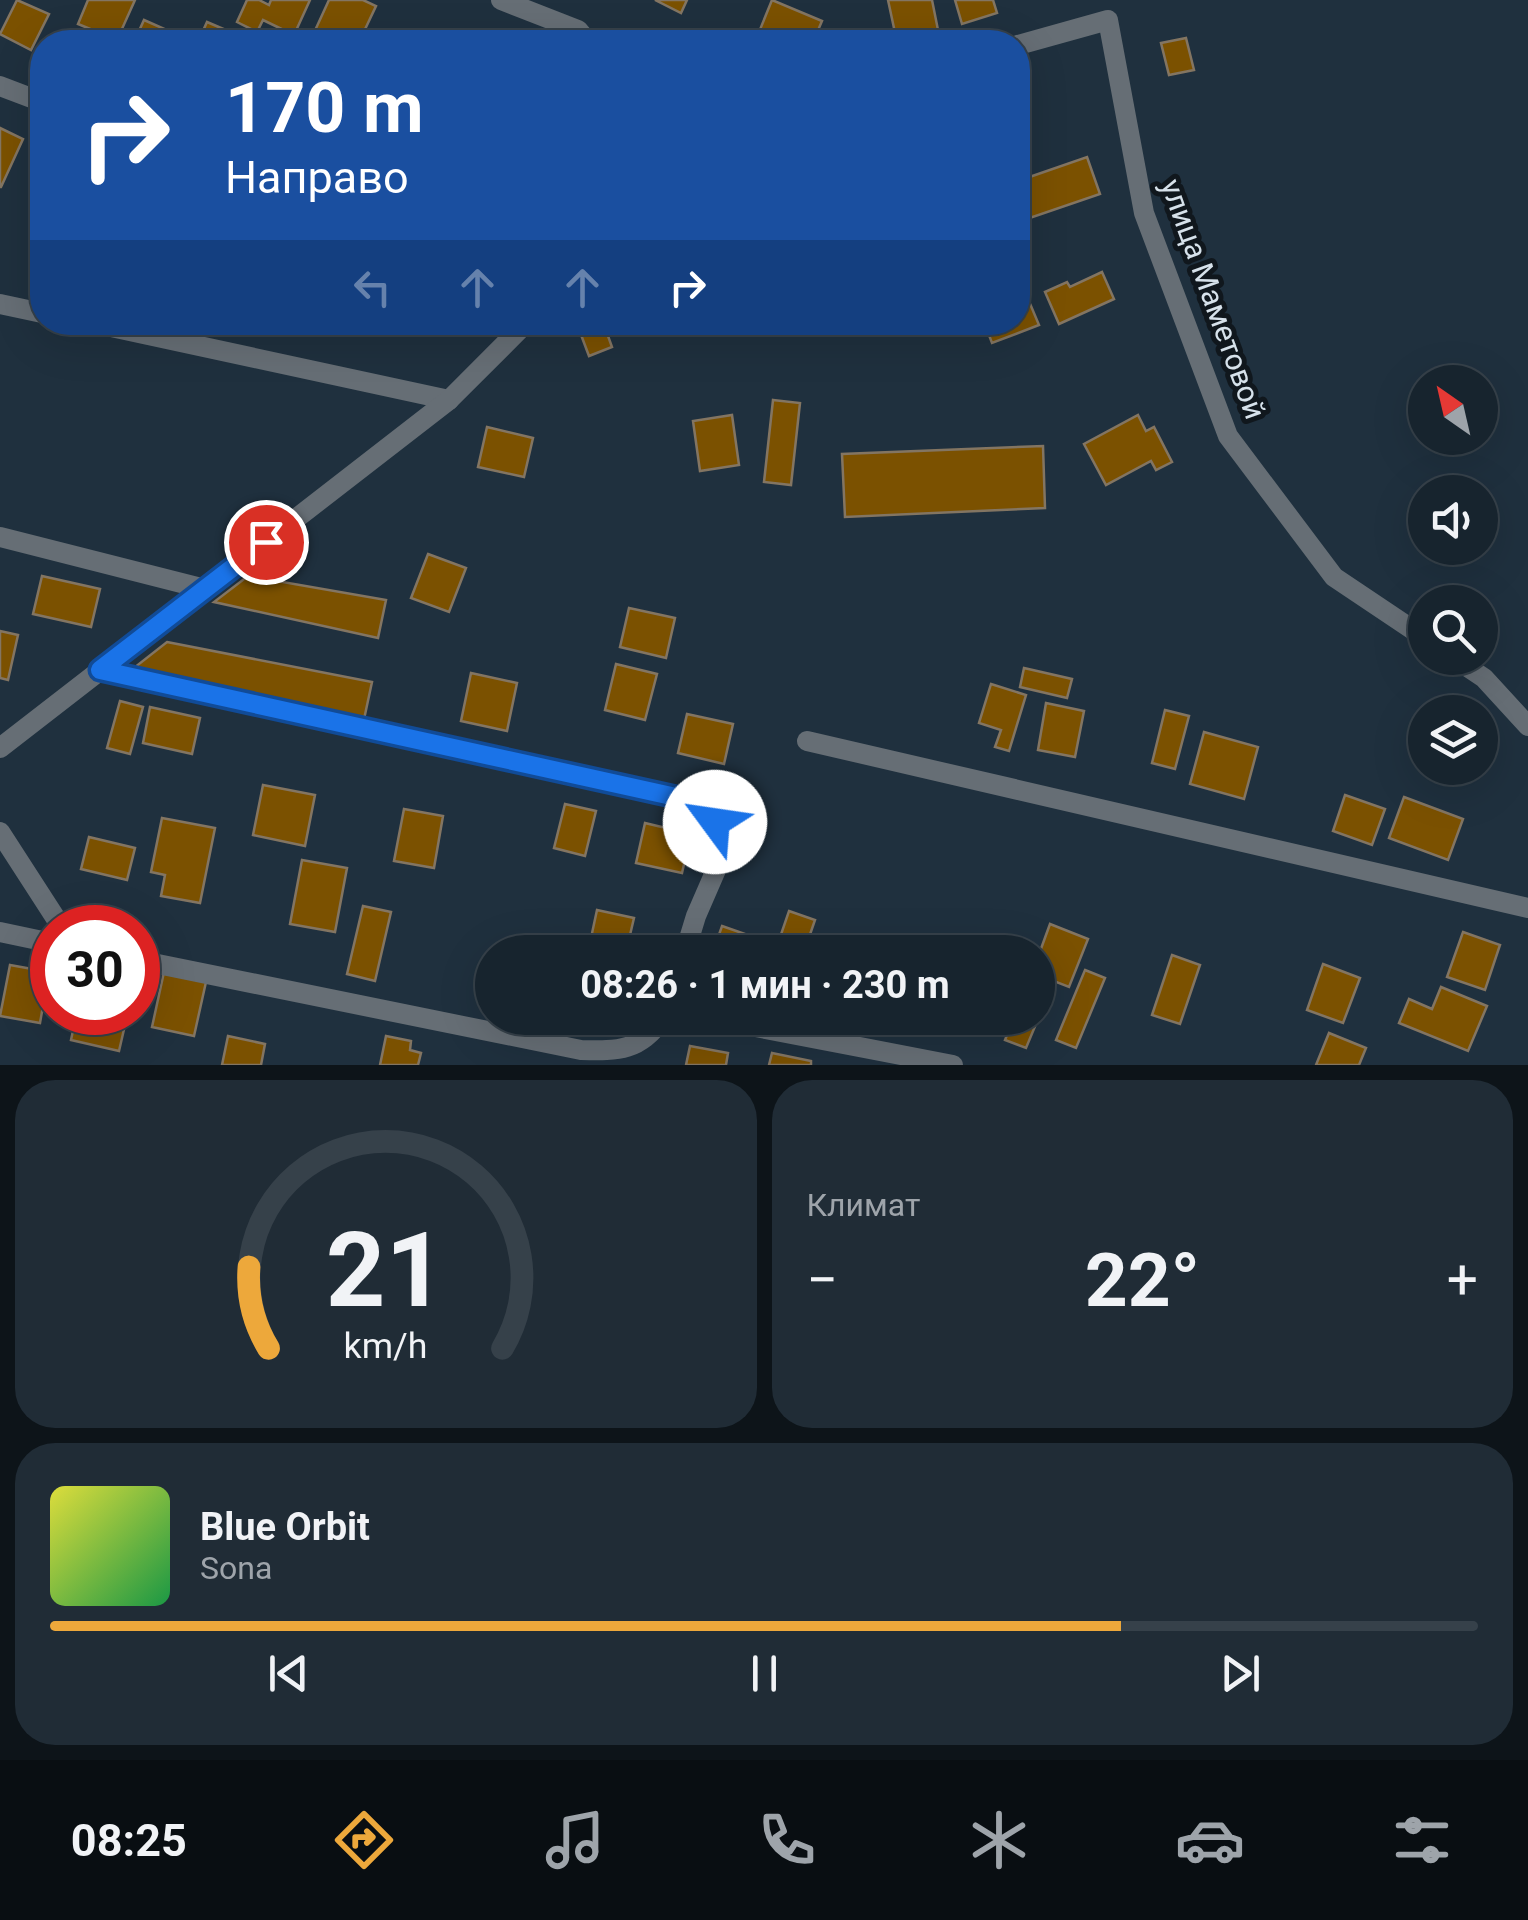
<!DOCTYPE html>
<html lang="ru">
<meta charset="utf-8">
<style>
:root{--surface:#17242e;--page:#202c36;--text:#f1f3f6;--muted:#9ea4aa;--line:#36414a;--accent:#eda83b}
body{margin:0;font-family:Roboto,sans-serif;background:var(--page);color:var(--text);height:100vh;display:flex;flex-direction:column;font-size:38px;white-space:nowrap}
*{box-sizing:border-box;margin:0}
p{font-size:32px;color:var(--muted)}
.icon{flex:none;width:55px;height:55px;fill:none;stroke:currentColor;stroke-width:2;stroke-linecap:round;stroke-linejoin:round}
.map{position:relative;height:1065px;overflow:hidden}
.side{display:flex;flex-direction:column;gap:15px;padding:15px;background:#0d1419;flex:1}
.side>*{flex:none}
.top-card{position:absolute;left:30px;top:30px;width:1000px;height:305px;border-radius:40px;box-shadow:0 10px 40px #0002,0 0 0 2px var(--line);background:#1a4fa0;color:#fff;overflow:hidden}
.needle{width:65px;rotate:326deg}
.buttons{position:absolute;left:1408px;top:365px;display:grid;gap:20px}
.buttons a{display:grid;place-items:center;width:90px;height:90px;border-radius:50%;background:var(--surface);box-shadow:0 10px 40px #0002,0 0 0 2px var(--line);font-size:50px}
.speed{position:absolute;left:30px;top:905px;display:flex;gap:20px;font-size:50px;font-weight:700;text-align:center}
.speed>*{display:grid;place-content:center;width:130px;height:130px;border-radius:50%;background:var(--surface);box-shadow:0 10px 40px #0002,0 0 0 2px var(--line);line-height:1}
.speed .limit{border:15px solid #d22;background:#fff;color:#111}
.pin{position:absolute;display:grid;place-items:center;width:85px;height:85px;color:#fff;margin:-42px;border:5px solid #fff;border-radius:50%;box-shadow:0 2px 10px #0007}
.me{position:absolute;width:110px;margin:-55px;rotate:301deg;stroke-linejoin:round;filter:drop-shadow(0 0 8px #0008)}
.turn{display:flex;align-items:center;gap:35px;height:210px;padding:0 30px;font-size:45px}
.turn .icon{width:130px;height:130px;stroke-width:2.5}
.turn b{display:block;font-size:70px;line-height:85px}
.lanes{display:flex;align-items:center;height:95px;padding:0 30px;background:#0003;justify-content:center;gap:50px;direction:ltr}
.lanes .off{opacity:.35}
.big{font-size:75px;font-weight:700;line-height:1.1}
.side .tile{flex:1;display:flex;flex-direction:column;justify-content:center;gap:15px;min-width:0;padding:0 35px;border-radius:40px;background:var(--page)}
.side .dial{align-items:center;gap:0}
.dial svg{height:260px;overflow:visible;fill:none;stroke:var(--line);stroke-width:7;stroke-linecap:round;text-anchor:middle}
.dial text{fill:var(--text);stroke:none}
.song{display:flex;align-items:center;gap:30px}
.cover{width:120px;height:120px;border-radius:15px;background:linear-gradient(135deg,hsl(60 70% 55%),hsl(140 70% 35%))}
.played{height:10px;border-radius:5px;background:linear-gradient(90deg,var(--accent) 75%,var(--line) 75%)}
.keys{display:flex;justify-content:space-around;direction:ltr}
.heat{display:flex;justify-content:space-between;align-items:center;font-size:55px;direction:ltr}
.side .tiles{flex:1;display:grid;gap:15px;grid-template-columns:1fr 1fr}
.tile:last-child{grid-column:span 2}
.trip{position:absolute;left:475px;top:935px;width:580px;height:100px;border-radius:50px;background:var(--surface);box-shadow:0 10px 40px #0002,0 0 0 2px var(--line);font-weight:700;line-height:100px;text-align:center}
.tab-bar{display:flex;height:160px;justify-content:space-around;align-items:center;background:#090e12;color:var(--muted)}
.tab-bar .icon{width:70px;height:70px}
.tab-bar .current{color:var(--accent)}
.tab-bar b{font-size:45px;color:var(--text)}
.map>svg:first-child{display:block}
.building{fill:#7b5100;stroke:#837562;stroke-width:2.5}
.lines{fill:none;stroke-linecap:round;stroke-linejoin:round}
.street{stroke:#666e75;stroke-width:20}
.route-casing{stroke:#114b97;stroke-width:25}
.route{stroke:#1a73e8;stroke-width:18}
.labels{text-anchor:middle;stroke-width:10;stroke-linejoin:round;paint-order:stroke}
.street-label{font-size:30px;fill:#d7e2eb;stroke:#10171d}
</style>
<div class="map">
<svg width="1528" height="1065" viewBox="0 0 1528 1065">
<rect width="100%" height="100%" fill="#1f303e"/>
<g class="building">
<polygon points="17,0 49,14 31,50 0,34"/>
<polygon points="88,0 135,0 117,40 78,24"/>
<polygon points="247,0 259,0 269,5 271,0 310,0 294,35 263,20 257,32 237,22"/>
<polygon points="329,0 363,0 376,6 359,42 324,42 312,37"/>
<polygon points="655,0 687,0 681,13"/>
<polygon points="772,0 822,21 813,42 755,42"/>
<polygon points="888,0 932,0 939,35 897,42"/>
<polygon points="955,0 993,0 997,13 962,24"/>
<polygon points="144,20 185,38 183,42 134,42"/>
<polygon points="207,22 254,42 198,42"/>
<polygon points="393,30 422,42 388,42"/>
<polygon points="1186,38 1194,70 1169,75 1161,43"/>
<polygon points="0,128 23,139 1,187 0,187"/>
<polygon points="1087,157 1100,194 1018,222 1018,181"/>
<polygon points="1102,272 1114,299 1059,324 1045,292 1067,282 1070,287"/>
<polygon points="1023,287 1039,325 992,343 984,322 1018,322 1018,289"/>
<polygon points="603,322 612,347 589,356 577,324"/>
<polygon points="773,400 800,403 791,485 764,482"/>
<polygon points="732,415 739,465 700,471 693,421"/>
<polygon points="1138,415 1146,431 1154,427 1172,462 1156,470 1151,461 1106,485 1084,444"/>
<polygon points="487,427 533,438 524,477 478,467"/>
<polygon points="1043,446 1045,508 845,517 842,454"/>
<polygon points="428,554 466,568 449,612 411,598"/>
<polygon points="42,576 100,589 91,627 33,614"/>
<polygon points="248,576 386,600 378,638 214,602"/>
<polygon points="629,608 675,618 666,658 620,647"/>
<polygon points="0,631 18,635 8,680 0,678"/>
<polygon points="167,642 372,682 363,724 130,671"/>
<polygon points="616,664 657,674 645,720 605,710"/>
<polygon points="1024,668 1072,679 1067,698 1020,687"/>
<polygon points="471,673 517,683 507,731 461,721"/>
<polygon points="991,684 1026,695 1009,751 995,747 1001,730 979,723"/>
<polygon points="120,701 143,707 130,754 107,748"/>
<polygon points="1046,703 1084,711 1075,757 1038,750"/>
<polygon points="150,707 200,718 192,754 143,743"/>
<polygon points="1165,710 1189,716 1175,769 1152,763"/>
<polygon points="687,714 733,724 724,764 678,753"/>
<polygon points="1204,732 1258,747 1244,799 1190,784"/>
<polygon points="263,785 315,795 305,846 253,835"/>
<polygon points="1345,795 1385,809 1372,845 1333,831"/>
<polygon points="1404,797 1463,819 1448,860 1389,838"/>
<polygon points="565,804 596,811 585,856 554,848"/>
<polygon points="404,809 443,816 434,868 394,861"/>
<polygon points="162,818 215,828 200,903 161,896 165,875 151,872"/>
<polygon points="645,823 691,834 682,873 636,863"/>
<polygon points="89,837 135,848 127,880 81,869"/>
<polygon points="302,860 347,868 335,932 290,924"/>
<polygon points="363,906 391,912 375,981 347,974"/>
<polygon points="597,910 634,918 626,952 588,952"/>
<polygon points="789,911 815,920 804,952 775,952"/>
<polygon points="1050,924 1088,939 1069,987 1038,975 1038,957"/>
<polygon points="722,926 745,934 740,947 750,952 713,952"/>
<polygon points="1463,932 1500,945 1485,990 1447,977"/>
<polygon points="992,937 1029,951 1029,952 986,952"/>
<polygon points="1172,955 1200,965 1180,1024 1152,1015"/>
<polygon points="1323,964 1360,978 1343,1023 1307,1010"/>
<polygon points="10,965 49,972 40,1023 0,1016"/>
<polygon points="1085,970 1105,978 1076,1048 1056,1040"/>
<polygon points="164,972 206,982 194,1036 152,1027"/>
<polygon points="1441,987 1487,1006 1468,1051 1399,1023 1409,999 1432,1009"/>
<polygon points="1038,997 1046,1000 1026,1048 1005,1040 1014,1018 1038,1018"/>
<polygon points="77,1012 128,1012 119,1051 71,1040"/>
<polygon points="1329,1033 1366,1048 1359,1065 1316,1065"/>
<polygon points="228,1036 265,1044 261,1065 222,1065"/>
<polygon points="386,1036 411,1041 410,1050 421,1053 418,1065 380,1065"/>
<polygon points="690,1046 728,1053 726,1065 686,1065"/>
<polygon points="772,1053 811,1061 811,1065 769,1065"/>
</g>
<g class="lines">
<g class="street">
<polyline points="501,0 578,30 588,42"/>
<polyline points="1018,45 1108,20 1144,213 1228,436 1334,577 1425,638"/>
<polyline points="0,86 42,102"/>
<polyline points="0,304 42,313"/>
<polyline points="88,322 449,400"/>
<polyline points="0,537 205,589"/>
<polyline points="1454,658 1484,678 1528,726"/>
<polyline points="100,670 676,797 715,822 719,863 696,916 685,952"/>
<polyline points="807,741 1528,908"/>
<polyline points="0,748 449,400 527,322"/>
<polyline points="0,832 62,928"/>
<polyline points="0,932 52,943"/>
<path d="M138,960L581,1050C619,1051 640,1051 663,1018"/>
<polyline points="709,1018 953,1065"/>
</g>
</g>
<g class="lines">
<defs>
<polyline id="route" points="266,542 100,670 676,797 715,822"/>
</defs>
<use href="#route" class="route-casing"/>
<use href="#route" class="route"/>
</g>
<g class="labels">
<g class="street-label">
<text transform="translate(1213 299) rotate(70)" y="10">улица Маметовой</text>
</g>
</g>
</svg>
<div class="buttons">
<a><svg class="needle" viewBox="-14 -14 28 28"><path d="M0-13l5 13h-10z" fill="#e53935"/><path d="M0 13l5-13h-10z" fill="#9ea4aa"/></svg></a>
<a><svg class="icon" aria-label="sound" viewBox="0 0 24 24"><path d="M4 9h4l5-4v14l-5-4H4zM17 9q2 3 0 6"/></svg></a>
<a><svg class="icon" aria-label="search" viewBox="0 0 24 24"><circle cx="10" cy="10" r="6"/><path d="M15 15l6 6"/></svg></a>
<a><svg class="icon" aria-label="layers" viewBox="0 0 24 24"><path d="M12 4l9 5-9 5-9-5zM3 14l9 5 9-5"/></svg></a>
</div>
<div class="speed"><div class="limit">30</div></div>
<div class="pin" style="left:266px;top:542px;background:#d93025"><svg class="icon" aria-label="arrive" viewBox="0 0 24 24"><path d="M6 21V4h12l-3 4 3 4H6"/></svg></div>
<svg class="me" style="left:715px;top:822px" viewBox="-20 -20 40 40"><circle r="19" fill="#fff"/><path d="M0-13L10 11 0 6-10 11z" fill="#1a73e8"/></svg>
<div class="trip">08:26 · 1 мин · 230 m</div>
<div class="top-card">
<div class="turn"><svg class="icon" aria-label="right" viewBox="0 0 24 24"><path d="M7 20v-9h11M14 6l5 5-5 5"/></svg><div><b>170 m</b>Направо</div></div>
<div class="lanes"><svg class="icon off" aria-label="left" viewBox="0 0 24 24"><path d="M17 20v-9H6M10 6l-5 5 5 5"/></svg><svg class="icon off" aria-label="ahead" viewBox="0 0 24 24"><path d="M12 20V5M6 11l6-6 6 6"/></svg><svg class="icon off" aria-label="ahead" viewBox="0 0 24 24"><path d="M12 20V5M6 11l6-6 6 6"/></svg><svg class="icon" aria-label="right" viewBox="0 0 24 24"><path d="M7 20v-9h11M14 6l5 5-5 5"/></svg></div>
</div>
</div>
<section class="side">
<div class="tiles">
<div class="tile dial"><svg viewBox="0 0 100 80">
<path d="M14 69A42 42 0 1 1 86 69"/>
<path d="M14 69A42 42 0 0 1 8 44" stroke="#eda83b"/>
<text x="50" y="56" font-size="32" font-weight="700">21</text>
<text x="50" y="72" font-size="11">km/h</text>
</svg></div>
<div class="tile"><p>Климат</p>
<div class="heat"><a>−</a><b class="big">22°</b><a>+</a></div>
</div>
<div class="tile">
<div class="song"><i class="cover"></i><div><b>Blue Orbit</b><p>Sona</p></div></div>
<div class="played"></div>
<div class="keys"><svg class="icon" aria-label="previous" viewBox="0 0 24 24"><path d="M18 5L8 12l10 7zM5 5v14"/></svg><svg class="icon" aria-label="pause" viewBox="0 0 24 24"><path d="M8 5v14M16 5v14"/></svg><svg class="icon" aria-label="next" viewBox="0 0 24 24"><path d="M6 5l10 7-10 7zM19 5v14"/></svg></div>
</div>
</div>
</section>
<nav class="tab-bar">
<b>08:25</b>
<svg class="icon current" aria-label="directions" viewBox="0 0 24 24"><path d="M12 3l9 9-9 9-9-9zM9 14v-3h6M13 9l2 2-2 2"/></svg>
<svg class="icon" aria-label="music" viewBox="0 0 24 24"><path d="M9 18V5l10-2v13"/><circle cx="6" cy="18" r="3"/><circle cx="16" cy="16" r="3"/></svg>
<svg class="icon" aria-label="phone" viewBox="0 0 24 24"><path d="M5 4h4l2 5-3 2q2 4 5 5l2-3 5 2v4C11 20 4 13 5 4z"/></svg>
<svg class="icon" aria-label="climate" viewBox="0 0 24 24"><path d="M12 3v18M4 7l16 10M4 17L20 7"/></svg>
<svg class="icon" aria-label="car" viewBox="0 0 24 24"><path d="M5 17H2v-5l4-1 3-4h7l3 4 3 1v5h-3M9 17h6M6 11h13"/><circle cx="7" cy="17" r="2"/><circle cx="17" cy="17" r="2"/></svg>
<svg class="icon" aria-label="filters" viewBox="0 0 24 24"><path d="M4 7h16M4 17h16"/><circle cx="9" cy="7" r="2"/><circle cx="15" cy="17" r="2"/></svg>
</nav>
